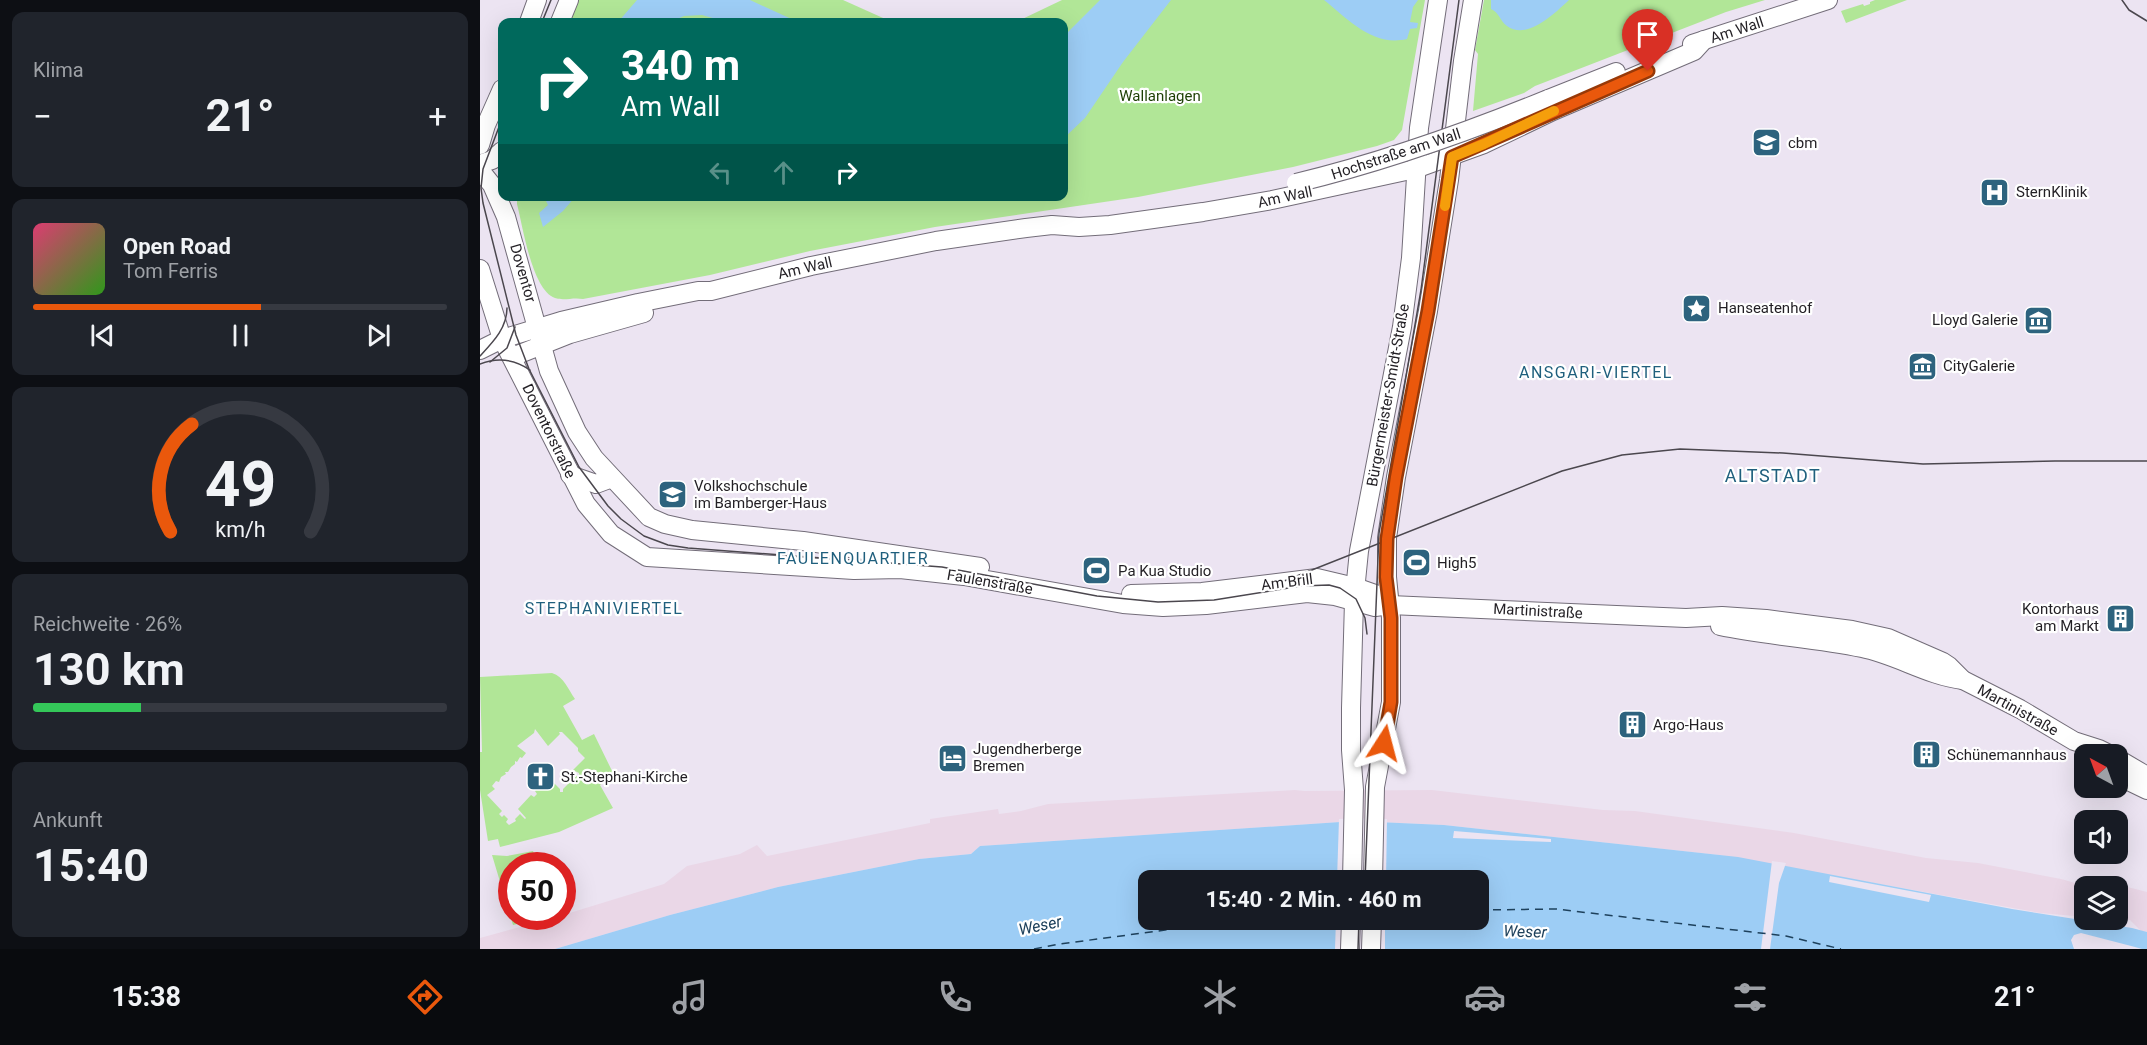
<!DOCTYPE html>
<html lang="de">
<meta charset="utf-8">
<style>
:root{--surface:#171b24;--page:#20242c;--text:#f1f3f6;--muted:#9ea1a6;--line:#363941;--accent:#ea580c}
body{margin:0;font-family:Roboto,sans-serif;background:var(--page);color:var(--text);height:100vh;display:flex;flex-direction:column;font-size:22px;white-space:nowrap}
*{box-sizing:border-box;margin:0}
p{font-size:20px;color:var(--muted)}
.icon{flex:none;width:33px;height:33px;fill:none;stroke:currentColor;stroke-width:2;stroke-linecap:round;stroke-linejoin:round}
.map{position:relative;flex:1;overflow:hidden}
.details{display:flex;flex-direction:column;gap:12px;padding:12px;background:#0d0f14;width:480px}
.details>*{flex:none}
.banner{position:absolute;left:18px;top:18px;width:570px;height:183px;border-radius:12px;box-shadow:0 6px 24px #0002;background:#00695c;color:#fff;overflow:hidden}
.needle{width:39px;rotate:319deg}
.tools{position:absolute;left:1594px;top:744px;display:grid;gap:12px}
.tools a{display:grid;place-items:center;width:54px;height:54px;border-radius:12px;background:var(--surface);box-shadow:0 6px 24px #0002;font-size:30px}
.speed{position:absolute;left:18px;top:852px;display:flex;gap:12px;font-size:30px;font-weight:700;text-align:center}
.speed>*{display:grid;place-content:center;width:78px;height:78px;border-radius:50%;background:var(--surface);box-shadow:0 6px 24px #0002;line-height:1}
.speed .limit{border:9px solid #d22;background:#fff;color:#111}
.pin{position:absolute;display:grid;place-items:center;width:51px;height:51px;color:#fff;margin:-62px -26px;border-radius:50% 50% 50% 0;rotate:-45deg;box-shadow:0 0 6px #0007}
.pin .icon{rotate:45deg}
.me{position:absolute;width:66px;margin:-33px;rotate:9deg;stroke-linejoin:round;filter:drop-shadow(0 0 4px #0008)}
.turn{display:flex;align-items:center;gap:21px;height:126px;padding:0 24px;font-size:27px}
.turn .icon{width:78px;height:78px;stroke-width:2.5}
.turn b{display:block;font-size:42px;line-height:51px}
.lanes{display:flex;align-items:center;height:57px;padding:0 24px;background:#0003;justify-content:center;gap:30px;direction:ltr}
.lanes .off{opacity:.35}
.big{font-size:45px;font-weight:700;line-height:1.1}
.details .card{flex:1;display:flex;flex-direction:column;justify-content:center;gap:9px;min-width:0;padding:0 21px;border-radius:12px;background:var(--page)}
.details .dial{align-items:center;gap:0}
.dial svg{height:156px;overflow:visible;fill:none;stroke:var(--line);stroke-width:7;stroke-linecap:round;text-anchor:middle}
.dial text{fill:var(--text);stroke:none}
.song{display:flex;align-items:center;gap:18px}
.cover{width:72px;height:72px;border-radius:9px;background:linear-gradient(135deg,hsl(340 70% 55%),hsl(110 70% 35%))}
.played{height:6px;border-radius:3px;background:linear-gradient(90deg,var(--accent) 55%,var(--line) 55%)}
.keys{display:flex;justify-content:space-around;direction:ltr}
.heat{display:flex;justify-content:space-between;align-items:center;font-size:33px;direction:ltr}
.charge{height:9px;border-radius:4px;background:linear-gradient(90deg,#34c759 26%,var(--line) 0)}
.trip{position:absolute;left:658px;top:870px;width:351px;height:60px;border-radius:12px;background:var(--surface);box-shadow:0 6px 24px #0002;font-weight:700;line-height:60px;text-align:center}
.menu{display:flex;height:96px;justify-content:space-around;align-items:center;background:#090b0e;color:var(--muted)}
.menu .icon{width:42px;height:42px}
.menu .selected{color:var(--accent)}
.menu b{font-size:27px;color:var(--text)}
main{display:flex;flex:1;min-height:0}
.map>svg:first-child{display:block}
.industrial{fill:#ead7e7}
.green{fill:#b1e697;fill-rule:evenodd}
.water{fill:#9dcdf5;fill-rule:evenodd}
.pier{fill:#ece4f2}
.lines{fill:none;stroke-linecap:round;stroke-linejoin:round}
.ferry{stroke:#1e415c;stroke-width:1.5;stroke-dasharray:8 6;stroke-linecap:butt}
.secondary-casing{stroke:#736d79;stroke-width:20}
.secondary{stroke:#fff;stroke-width:18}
.tram{stroke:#4b474e;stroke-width:1.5}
.secondary-bridge-casing{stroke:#736d79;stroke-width:20;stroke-linecap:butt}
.secondary-bridge{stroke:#fff;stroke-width:18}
.route-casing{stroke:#983908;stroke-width:15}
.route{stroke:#ea580c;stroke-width:10}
.slow{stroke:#f59e0b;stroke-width:10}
.labels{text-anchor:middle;stroke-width:4.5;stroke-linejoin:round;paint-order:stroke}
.street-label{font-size:15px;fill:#221f24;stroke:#fff}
.park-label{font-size:15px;fill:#1d3f04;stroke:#fff}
.poi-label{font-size:15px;fill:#221f24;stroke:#fff;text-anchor:start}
.neighbourhood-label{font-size:16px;letter-spacing:1.5px;fill:#1f5f7d;stroke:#fff}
.water-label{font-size:16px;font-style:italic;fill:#1e415c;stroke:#fff}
.quarter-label{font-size:18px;letter-spacing:1.5px;fill:#1f5f7d;stroke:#fff}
</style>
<main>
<section class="details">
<div class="card"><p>Klima</p>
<div class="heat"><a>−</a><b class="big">21°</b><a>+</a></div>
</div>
<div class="card">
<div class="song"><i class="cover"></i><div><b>Open Road</b><p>Tom Ferris</p></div></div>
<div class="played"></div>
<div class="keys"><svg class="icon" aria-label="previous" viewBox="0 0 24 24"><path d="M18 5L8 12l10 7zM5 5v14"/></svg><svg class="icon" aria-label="pause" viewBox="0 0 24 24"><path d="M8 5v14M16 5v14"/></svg><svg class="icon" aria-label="next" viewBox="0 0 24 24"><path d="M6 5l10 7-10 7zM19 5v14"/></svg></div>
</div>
<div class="card dial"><svg viewBox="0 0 100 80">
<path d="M14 69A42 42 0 1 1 86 69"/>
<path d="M14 69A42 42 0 0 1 25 14" stroke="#ea580c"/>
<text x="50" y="56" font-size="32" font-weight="700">49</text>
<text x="50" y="72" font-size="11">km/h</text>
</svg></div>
<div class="card"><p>Reichweite · 26%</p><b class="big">130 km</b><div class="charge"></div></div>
<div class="card"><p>Ankunft</p><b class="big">15:40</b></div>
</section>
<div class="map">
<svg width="1667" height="949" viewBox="0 0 1667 949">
<rect width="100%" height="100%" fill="#ece4f2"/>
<polygon class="industrial" points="815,790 824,791 952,790 1123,810 1155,811 1314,833 1446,858 1498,863 1581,879 1602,885 1605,876 1667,892 1667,932 1661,931 1650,920 1638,919 1638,886 1605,886 1605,917 1561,913 1239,855 964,825 875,821 500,846 491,854 439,859 298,887 190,915 75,949 0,949 0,938 76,917 82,916 83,915 184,884 207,866 260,854 277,845 287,856 450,823 450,819 518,809 519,814 541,811 568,804"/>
<g class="green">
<polygon points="95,0 363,0 412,22 85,22"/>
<path d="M582,0H945L922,130L914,140L897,146L813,167L658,197L455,227L330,251L230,275L103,299C93,297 84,301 75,298C52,290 43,227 37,204V197L584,196V22H536Z"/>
<polygon points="1004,0 1285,0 1246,12 1055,86 1044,93 993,111 998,54 995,50"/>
<polygon points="1395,0 1427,0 1366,23 1361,11 1383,4 1384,6 1390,4 1390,2"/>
<path d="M72,673C84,677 88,689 95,699L83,706L102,740L114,734L135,777L120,785L133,808L79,832L20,847L18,839L8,841L0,790V752H2L0,677ZM55,729L68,746L80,734L79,732H82L98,748V751L105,758L93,770L99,773V776H96L83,789V792H80V789L68,777L55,791L57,794L54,797L51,795L38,809L46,818L45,819L40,814L35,819L36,821L29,825L26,822L28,819L24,815L22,817L19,814L22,811L7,795L15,789L12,786L16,781L19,782L21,777L26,774L25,772H28L31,767L35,764V761L37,762L40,757L42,758L46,753L37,746L54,733Z"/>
<polygon points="53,851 59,865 32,866 32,916 67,917 33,925 12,855 27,856"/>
</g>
<g class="water">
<polygon points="157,0 270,0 318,22 247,22 222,15 204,16 190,22 138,22"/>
<polygon points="620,0 691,0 643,62 605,118 584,138 584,36"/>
<path d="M844,0H938L933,7L930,22L938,23L937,28L930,29L927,39C893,47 869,20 844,0Z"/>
<path d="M1011,0H1089C1075,13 1047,41 1027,26C1020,21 1019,12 1011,9Z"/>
<polygon points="64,197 95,197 83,211 63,227 59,213 68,205"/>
<path d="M875,821L964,825L1258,857L1532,909L1652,928L1667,932V949H75L190,915L298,887L439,859L491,854L500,846ZM669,880H999V920H669Z"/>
</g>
<g class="pier">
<polygon points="875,818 907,819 906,880 857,880 859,819"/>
<polygon points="974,831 1071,839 1071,842 973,838"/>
<polygon points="1292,861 1306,863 1299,883 1290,949 1281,949"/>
<polygon points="1350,876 1451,895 1449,902 1349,882"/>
<polygon points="856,920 905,920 905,949 855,949"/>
<polygon points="1601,933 1655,947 1662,949 1594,949 1591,940 1594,935"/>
</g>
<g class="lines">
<g class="ferry">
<polyline points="999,910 1076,909 1306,936 1361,949"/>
<polyline points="554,949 580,944 761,920"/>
</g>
<defs>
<g id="secondary">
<polyline points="49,22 57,0"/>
<polyline points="80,22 89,0"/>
<polyline points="1212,44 1348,0"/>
<polyline points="1068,99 1136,72"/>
<polyline points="0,145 6,125 22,89"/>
<polyline points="0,164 12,160 22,151"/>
<polyline points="0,170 12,185 26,217 69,371 97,432 114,458 169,517 185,524 212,530 323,541 500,567"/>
<polyline points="0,269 22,339 106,504 131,534 167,557 374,570 420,569 484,576 643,604 683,607 726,605 827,593 855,596 895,607 910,605 1206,618 1242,616 1286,619 1372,630 1408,638 1463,662 1469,666 1483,680 1540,709 1594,741 1619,749 1629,754"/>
<polyline points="0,350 22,339 81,321 158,303 218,291 231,291 331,266 456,241 546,228 572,225 599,227 630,225 723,212 792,200 935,169 1004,144 1073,111 1214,51 1224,40"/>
<polyline points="32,357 90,334 164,313"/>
<polyline points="90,475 116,484 132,478"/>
<polyline points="651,594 722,592 837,578 875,587 895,594 910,605"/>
<path d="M1240,626C1287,636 1335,638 1382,648C1417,655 1448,676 1483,680"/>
<polyline points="1638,759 1667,776"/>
<polyline points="1638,776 1667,790"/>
<polyline points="872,880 874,790 871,750 871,708 874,601 879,551 922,327 931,258 939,128 958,0"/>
<polyline points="893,880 895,787 911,702 911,618 907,577 907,538 916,477 948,311 969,180 983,61 993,0"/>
<polyline points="870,949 871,920"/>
<polyline points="891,949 892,920"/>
</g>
</defs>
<use href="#secondary" class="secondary-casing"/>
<use href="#secondary" class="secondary"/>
<g class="tram">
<polyline points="1642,0 1649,10 1667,21"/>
<polyline points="62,22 71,0"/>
<polyline points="22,119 3,169 1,188 3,203 36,335 49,369 99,467 128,506 141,519 164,536 188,545 208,548 462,567 617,596 678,602 734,600 821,586 849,585 860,588 876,599 885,618 887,634"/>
<path d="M0,356C13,342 27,328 27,308"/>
<polyline points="10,362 27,348 35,327"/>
<path d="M0,364C18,357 34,359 50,370"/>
<polyline points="794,585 1082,471 1142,455 1200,449 1303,453 1443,464 1575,461 1667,461"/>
<polyline points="885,880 899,533 941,290 979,0"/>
<polyline points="878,949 879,920"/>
</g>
<defs>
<path id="secondary-bridge" d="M816,183C903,162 985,133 1068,99"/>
</defs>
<use href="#secondary-bridge" class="secondary-bridge-casing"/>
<use href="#secondary-bridge" class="secondary-bridge"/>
</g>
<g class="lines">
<defs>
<polyline id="route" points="904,743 911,702 911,618 906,577 907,539 916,477 948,311 972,157 1168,71"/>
</defs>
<use href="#route" class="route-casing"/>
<use href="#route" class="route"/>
<polyline class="slow" points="965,206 972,157 1004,144 1074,111"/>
</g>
<defs>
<symbol id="university-square" viewBox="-11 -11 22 22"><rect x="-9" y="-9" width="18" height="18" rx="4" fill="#2d637e" stroke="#fff"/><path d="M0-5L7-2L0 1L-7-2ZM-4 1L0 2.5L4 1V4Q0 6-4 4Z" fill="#fff"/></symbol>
<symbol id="hospital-square" viewBox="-11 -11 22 22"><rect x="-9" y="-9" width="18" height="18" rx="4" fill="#2d637e" stroke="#fff"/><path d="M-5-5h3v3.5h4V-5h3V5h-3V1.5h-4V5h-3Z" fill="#fff"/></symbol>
<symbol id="sight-square" viewBox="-11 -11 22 22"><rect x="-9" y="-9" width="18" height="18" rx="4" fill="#2d637e" stroke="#fff"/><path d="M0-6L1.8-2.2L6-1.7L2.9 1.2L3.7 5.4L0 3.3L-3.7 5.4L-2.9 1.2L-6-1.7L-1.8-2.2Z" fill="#fff"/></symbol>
<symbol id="museum-square" viewBox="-11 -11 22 22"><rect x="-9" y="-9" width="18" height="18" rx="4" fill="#2d637e" stroke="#fff"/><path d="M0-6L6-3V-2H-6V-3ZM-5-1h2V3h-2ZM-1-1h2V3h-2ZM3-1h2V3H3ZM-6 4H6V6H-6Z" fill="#fff"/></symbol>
<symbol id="stadium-square" viewBox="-11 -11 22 22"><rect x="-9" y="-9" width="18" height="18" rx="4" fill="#2d637e" stroke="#fff"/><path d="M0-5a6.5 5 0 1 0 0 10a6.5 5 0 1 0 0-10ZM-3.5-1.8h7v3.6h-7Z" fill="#fff"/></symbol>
<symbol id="building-square" viewBox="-11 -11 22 22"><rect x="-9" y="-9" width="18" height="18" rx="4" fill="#2d637e" stroke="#fff"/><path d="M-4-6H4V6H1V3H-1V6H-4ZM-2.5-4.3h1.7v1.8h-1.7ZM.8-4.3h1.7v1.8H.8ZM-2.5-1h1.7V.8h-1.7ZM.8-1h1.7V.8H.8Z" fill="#fff"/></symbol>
<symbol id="hotel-square" viewBox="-11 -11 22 22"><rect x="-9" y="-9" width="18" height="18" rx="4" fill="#2d637e" stroke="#fff"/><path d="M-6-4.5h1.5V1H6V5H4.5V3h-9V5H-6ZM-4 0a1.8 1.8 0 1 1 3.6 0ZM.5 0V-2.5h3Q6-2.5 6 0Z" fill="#fff"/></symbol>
<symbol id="church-square" viewBox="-11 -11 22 22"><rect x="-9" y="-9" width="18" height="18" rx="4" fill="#2d637e" stroke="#fff"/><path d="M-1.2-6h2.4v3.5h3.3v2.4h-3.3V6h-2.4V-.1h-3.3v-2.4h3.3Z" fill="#fff"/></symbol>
</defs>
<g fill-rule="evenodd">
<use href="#university-square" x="1270" y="126" width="33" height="33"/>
<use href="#hospital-square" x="1498" y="176" width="33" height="33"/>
<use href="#sight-square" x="1200" y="292" width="33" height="33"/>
<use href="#museum-square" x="1542" y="304" width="33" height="33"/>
<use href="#museum-square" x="1426" y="350" width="33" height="33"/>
<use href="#university-square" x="176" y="478" width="33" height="33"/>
<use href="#stadium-square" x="920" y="546" width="33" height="33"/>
<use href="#stadium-square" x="600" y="554" width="33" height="33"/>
<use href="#building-square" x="1624" y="602" width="33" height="33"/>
<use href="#building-square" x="1136" y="708" width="33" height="33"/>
<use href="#building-square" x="1430" y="738" width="33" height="33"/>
<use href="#hotel-square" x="456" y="742" width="33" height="33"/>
<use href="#church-square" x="44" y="760" width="33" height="33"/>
</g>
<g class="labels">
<g class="street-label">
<text transform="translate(1257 30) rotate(-18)" y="5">Am Wall</text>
<text transform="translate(916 154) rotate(-18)" y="5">Hochstraße am Wall</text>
<text transform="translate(805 197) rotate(-12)" y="5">Am Wall</text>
<text transform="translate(325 268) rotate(-13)" y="5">Am Wall</text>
<text transform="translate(43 273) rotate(74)" y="5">Doventor</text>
<text transform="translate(908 395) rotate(-80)" y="5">Bürgermeister-Smidt-Straße</text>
<text transform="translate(69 431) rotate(64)" y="5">Doventorstraße</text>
<text transform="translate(510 582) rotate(10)" y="5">Faulenstraße</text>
<text transform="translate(807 582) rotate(-7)" y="5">Am Brill</text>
<text transform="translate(1058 611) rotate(3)" y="5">Martinistraße</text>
<text transform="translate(1538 710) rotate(29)" y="5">Martinistraße</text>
</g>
<g class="park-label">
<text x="680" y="101">Wallanlagen</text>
</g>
<g class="poi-label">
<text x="1308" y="148">cbm</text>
<text x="1536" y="197">SternKlinik</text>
<text x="1238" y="313">Hanseatenhof</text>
<text x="1538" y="325" text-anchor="end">Lloyd Galerie</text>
<text x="1463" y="371">CityGalerie</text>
<text x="214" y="491">Volkshochschule<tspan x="214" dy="17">im Bamberger-Haus</tspan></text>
<text x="957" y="568">High5</text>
<text x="638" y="576">Pa Kua Studio</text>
<text x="1619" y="614" text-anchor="end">Kontorhaus<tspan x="1619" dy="17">am Markt</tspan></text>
<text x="1173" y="730">Argo-Haus</text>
<text x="493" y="754">Jugendherberge<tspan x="493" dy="17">Bremen</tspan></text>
<text x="1467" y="760">Schünemannhaus</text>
<text x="81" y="782">St.-Stephani-Kirche</text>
</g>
<g class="neighbourhood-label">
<text x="1116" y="378">ANSGARI-VIERTEL</text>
<text x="373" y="564">FAULENQUARTIER</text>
<text x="124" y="614">STEPHANIVIERTEL</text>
</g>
<g class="water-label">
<text transform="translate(560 925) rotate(-12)" y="6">Weser</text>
<text transform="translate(1045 931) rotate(2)" y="6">Weser</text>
</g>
<g class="quarter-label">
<text x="1293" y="482">ALTSTADT</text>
</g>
</g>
</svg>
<div class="tools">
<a><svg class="needle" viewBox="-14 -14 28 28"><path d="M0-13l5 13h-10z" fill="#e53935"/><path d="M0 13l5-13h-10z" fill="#9ea1a6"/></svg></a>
<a><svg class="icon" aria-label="sound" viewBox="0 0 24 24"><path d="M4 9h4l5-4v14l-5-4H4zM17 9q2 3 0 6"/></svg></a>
<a><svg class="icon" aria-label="layers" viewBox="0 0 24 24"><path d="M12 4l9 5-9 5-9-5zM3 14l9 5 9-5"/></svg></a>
</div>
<div class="speed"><div class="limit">50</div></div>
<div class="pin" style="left:1168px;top:71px;background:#d93025"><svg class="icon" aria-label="arrive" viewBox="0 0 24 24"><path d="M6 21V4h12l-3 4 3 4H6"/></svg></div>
<svg class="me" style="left:904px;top:743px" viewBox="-20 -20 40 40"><path d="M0-17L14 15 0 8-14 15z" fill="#ea580c" stroke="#fff" stroke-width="4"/></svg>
<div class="trip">15:40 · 2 Min. · 460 m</div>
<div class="banner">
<div class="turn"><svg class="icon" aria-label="right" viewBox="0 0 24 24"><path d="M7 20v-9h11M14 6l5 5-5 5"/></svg><div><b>340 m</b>Am Wall</div></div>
<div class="lanes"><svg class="icon off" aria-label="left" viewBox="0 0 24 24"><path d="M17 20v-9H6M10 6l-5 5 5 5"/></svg><svg class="icon off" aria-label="ahead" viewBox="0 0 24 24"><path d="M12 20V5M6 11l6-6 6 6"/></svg><svg class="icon" aria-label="right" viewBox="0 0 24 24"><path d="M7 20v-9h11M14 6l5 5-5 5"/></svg></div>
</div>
</div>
</main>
<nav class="menu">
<b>15:38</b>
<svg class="icon selected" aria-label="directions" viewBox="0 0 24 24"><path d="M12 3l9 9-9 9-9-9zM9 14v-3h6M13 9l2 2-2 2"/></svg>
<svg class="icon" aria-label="music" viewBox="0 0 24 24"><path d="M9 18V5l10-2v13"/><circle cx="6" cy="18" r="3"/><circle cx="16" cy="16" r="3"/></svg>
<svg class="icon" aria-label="phone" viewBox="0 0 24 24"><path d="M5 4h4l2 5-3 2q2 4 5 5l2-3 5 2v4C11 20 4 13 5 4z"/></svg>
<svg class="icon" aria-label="climate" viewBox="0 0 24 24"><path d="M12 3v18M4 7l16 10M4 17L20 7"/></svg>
<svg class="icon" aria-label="car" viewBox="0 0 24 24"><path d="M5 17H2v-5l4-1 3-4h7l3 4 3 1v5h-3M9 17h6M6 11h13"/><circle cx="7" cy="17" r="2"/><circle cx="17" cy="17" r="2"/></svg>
<svg class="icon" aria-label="filters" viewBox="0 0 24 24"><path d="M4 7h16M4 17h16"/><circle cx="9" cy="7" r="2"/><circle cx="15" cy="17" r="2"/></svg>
<b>21°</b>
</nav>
